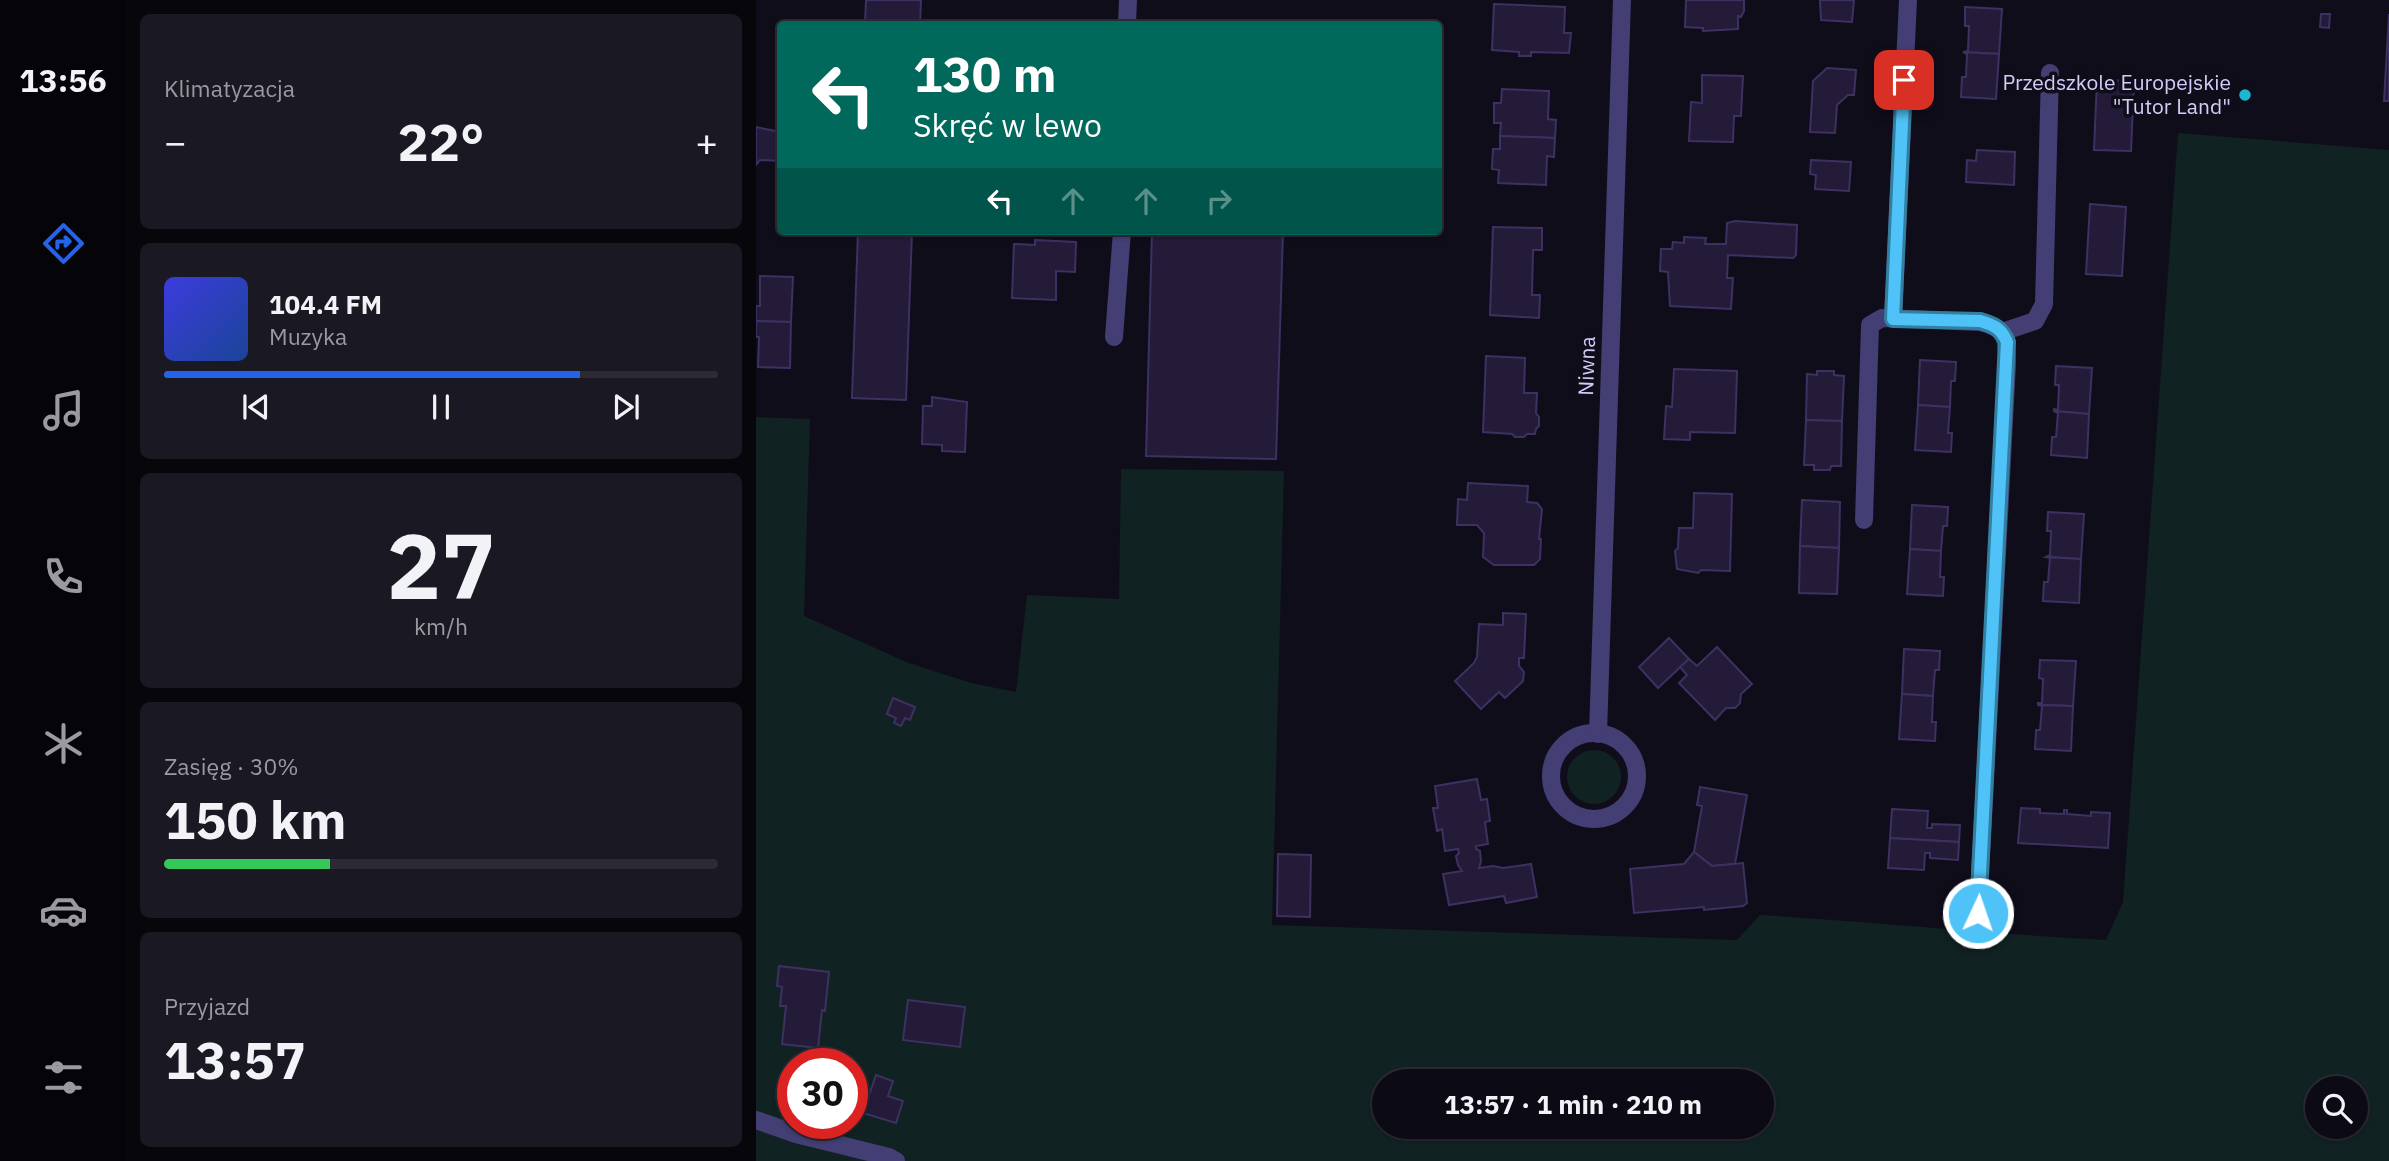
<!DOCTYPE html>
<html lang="pl">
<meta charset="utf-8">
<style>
:root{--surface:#0c0a14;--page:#1a1822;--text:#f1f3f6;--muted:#9a9aa0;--line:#2c2b34;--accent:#2563eb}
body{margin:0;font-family:"IBM Plex Sans",sans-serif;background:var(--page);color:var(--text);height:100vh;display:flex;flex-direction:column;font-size:26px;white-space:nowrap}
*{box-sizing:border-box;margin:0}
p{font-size:23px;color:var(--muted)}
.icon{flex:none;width:38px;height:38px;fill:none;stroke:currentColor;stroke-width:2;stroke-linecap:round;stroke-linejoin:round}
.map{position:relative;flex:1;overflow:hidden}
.panel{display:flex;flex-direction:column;gap:14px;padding:14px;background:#07060b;width:630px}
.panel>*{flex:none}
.banner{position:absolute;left:21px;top:21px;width:665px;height:214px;border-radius:7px;box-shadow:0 2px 5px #0004,0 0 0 2px var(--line);background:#00695c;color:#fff;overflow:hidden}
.fabs{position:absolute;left:1549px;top:1076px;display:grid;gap:14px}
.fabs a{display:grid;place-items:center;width:63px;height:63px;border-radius:50%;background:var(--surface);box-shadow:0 2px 5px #0004,0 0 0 2px var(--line);font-size:35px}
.speed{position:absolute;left:21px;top:1048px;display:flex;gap:14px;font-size:35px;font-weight:700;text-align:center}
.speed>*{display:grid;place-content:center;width:91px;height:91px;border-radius:50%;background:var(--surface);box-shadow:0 2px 5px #0004,0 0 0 2px var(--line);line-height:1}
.speed .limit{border:10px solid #d22;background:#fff;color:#111}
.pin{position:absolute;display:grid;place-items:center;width:60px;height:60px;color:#fff;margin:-30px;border-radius:14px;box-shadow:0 4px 10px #0006}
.me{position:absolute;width:77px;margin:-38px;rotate:3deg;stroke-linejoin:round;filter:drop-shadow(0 0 5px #0008)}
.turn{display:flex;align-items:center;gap:24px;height:147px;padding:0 21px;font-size:32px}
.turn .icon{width:91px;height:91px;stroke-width:2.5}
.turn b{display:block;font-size:49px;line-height:60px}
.lanes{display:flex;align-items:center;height:66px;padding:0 21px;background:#0003;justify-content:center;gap:35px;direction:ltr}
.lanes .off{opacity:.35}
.big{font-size:52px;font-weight:800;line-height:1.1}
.panel .card{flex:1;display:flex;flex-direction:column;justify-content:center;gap:10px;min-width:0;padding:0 24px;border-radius:10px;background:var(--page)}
.panel .dial{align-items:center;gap:0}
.dial b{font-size:91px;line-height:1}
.song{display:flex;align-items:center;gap:21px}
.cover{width:84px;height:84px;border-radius:10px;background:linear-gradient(135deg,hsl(240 70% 55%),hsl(220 70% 35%))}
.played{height:7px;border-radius:4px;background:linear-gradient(90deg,var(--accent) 75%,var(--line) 75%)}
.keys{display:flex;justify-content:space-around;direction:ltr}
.heat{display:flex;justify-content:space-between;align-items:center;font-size:38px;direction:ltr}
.charge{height:10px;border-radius:5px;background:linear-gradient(90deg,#34c759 30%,var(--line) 0)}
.trip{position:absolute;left:616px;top:1069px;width:402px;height:70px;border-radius:35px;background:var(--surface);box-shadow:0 2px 5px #0004,0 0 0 2px var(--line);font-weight:800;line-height:70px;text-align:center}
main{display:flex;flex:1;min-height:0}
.tabs{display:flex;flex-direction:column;width:126px;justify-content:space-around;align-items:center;background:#050408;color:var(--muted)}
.tabs .icon{width:49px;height:49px}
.tabs .current{color:var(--accent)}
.tabs b{font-size:32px;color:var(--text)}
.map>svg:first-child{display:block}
.green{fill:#112223;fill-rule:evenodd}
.building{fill:#231b38;stroke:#3d3161;stroke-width:2}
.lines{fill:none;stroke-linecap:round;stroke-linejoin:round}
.minor{stroke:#433e73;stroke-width:18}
.route-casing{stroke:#337fa1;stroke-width:18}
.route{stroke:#4fc3f7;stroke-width:12}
.poi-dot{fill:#1db7d4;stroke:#100d1a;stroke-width:2.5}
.labels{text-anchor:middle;stroke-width:7;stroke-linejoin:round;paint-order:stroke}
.poi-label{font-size:21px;fill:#d4ccf8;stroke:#100d1a;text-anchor:end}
.street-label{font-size:21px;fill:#d4ccf8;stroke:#100d1a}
</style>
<main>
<nav class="tabs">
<b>13:56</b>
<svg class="icon current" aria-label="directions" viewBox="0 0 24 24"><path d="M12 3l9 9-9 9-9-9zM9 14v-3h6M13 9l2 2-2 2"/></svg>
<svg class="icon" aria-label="music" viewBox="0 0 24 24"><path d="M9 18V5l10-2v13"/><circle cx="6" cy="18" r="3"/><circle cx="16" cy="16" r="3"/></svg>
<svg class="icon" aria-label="phone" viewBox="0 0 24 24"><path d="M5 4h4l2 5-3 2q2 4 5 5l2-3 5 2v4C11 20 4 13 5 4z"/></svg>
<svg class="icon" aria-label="climate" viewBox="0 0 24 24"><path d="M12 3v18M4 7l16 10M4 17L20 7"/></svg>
<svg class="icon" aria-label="car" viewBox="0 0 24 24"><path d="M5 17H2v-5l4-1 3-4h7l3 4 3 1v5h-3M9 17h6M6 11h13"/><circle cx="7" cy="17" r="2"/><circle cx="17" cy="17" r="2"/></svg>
<svg class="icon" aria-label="filters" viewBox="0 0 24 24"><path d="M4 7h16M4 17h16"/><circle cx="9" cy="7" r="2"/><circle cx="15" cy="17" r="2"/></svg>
</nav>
<section class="panel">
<div class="card"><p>Klimatyzacja</p>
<div class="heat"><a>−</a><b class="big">22°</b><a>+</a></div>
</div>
<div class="card">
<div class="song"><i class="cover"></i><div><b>104.4 FM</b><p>Muzyka</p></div></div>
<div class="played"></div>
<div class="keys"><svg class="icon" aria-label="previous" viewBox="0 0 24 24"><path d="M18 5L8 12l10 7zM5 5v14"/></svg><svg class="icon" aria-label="pause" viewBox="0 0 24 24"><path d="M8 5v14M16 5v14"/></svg><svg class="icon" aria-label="next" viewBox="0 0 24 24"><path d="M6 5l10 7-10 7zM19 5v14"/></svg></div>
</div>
<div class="card dial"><b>27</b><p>km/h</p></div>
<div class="card"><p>Zasięg · 30%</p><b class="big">150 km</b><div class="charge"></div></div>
<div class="card"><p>Przyjazd</p><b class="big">13:57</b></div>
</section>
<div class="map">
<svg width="1633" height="1161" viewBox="0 0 1633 1161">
<rect width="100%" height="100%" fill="#100d1a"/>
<g class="green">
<path d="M1422,133L1633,150V1161H0V417L54,419L48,616L150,662L215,683L260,692L271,595L363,599L365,469L528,471L516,925L981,940L1004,915C1120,922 1234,934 1350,940L1367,902ZM37,1064H96V1124H37ZM628,1082H1006V1127H628ZM1561,1088H1600V1127H1561Z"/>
<circle cx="838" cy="777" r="27"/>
</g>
<g class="building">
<polygon points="110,0 165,0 164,24 109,24"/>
<polygon points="930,0 988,0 988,11 985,17 982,16 982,29 947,31 947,28 929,27"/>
<polygon points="1064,0 1098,0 1096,22 1065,20"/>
<polygon points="738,4 809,7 808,33 815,33 813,53 775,52 775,56 763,56 763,52 736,50"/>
<polygon points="1209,7 1246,9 1243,54 1207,52 1212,51 1213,26 1209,26"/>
<polygon points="1565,14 1574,14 1573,28 1564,27"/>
<polygon points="1633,14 1633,101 1628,101"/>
<polygon points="1207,52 1243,54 1240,99 1205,97 1206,77 1210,77 1211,54"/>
<polygon points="1071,68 1100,70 1098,95 1092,95 1081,105 1079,133 1054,132 1057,81"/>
<polygon points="946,75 987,76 985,116 978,116 977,142 933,141 935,102 946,103"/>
<polygon points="1341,80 1378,81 1375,151 1338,150"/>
<polygon points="746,89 793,91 792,119 800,120 799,138 744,136 745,123 738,123 738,103 745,103"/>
<polygon points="0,127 24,132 24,161 4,160 0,165"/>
<polygon points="744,136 799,138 798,157 791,156 790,185 742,183 743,170 736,169 737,149 744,149"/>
<polygon points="1221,150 1259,152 1258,185 1210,182 1211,160 1220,161"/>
<polygon points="1055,160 1095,162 1093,191 1059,189 1060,175 1054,174"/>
<polygon points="1334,204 1370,207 1366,276 1330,274"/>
<polygon points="979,221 1041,225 1040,255 1037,258 972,255 971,278 977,278 975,309 914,306 912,272 904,271 905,249 916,249 917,242 928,243 928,237 950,238 949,244 970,244 971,223"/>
<polygon points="737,227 786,228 786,250 777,250 776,295 784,295 783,318 734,315"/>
<polygon points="102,231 156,231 150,400 96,398"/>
<polygon points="396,231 527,231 520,459 390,456"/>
<polygon points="279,240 320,242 319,272 300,271 300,300 256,298 258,244 279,245"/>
<polygon points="4,276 37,277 35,322 0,321 0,306 4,306"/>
<polygon points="0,321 35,322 34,368 2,367 3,337 0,337"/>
<polygon points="730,356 769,358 768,393 781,393 780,413 783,417 783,426 780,429 779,434 771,434 768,437 759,437 756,434 727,432"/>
<polygon points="1164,360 1200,362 1199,381 1195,381 1194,407 1162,405"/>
<polygon points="1300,366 1336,368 1333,414 1298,411 1298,409 1302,410 1303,385 1299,385"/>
<polygon points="918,369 981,371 979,433 934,432 934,440 908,439 910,406 916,407"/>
<polygon points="1061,371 1078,371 1078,375 1088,376 1086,421 1050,420 1051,374 1061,375"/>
<polygon points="176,397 211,402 209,452 186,451 186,445 166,444 167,406 176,406"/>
<polygon points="1162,405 1194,407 1192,433 1196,433 1195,452 1159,450"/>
<polygon points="1298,411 1333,414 1331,458 1295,455 1296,437 1300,437 1302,413"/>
<polygon points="1050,420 1086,421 1085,466 1075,466 1074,470 1058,470 1058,465 1048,465"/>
<polygon points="712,483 772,486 771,502 781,503 786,509 783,539 785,539 784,559 778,565 738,565 727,557 728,533 721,525 701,525 702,499 711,500"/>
<polygon points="938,493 976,494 974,571 945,570 942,573 921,569 919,551 922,548 923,528 937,528"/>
<polygon points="1046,500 1084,502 1083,548 1044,546"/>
<polygon points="1156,505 1192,507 1191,526 1187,526 1185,551 1154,549"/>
<polygon points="1292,512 1328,514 1325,559 1290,557 1294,555 1295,531 1291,531"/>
<polygon points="1044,546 1083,548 1081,594 1043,593"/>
<polygon points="1154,549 1185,551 1184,577 1188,577 1187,596 1151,594"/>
<polygon points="1290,557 1325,559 1323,603 1287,601 1288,582 1292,582 1294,558"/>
<polygon points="747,613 770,614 768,658 763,658 763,666 768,672 767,681 749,698 743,692 725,709 699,681 718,663 721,657 723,624 747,625"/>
<polygon points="913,638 933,659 902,688 883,667"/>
<polygon points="961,647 996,684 985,694 984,703 979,708 970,708 959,720 923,683 931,675 924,667 933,659 941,666"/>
<polygon points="1148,649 1184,651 1183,670 1179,670 1177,696 1146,694"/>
<polygon points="1284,660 1320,661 1317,706 1282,705 1282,703 1286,703 1287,679 1283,678"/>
<polygon points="1146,694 1177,696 1176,722 1180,722 1179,741 1143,739"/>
<polygon points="137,698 159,707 154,720 149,718 145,726 138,723 140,718 131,714"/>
<polygon points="1282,705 1317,706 1315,751 1279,749 1280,730 1284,730 1286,706"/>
<polygon points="721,779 725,800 731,799 734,821 729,822 732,844 720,846 720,849 724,851 725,861 723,868 737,866 747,868 775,864 781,897 750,903 748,896 693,905 687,874 706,871 702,865 700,856 703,853 702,849 689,851 686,829 681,831 677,808 682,808 679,786"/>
<polygon points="944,787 991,795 979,864 956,866 938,852 946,806 941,805"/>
<polygon points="1265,808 1284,809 1284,813 1308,814 1308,810 1311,810 1311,814 1335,816 1335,812 1354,813 1352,848 1262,843"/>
<polygon points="1136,809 1172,811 1171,828 1176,828 1176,824 1204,825 1203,842 1134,838"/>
<polygon points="1134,838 1203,842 1202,860 1174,858 1174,853 1169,853 1168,870 1132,868"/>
<polygon points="938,852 956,866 987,863 991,903 987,906 948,910 948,907 878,913 874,869 928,864"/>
<polygon points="522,854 555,855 554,917 521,916"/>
<polygon points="23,966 73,972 69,1011 66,1010 62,1048 26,1044 30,1006 24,1006 26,987 21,986"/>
<polygon points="152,1000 209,1007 204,1047 147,1040"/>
<polygon points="120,1075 137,1081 132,1096 147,1101 140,1123 107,1113"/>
</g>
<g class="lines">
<g class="minor">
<polyline points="371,24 372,0"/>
<polyline points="1137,319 1152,0"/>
<polyline points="1246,332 1279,321 1288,304 1294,73"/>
<polyline points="358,337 366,231"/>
<path d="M1108,520L1114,325L1126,318L1224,322C1251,328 1251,339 1251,364L1222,913"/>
<circle cx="838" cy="776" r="43"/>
<polyline points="842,734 866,0"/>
<polyline points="0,1120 40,1134 133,1157 140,1161"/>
</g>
</g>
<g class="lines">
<defs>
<path id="route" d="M1148,80L1137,319L1224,321C1238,325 1245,328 1251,342L1222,913"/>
</defs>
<use href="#route" class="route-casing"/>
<use href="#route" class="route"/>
</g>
<circle class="poi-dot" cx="1489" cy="95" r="7"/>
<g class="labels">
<g class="poi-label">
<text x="1475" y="90">Przedszkole Europejskie<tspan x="1475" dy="24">"Tutor Land"</tspan></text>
</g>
<g class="street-label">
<text transform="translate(831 366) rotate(-88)" y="7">Niwna</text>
</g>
</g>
</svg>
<div class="fabs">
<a><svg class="icon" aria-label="search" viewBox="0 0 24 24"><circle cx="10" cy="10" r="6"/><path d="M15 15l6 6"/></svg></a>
</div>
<div class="speed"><div class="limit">30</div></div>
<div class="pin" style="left:1148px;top:80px;background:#d93025"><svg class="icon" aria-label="arrive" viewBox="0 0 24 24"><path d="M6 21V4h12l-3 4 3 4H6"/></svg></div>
<svg class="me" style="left:1222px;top:913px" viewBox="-20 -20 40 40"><circle r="17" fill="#4fc3f7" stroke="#fff" stroke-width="3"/><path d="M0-11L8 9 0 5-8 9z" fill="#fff"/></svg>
<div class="trip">13:57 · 1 min · 210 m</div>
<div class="banner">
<div class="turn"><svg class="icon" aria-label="left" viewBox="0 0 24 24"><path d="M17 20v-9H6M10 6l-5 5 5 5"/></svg><div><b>130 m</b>Skręć w lewo</div></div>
<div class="lanes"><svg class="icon" aria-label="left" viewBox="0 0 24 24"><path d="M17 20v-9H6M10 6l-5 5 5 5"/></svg><svg class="icon off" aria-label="ahead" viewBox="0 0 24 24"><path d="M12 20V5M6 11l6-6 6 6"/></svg><svg class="icon off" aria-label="ahead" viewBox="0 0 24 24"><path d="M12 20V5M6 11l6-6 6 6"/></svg><svg class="icon off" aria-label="right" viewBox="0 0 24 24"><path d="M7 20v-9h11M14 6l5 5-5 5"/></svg></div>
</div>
</div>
</main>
